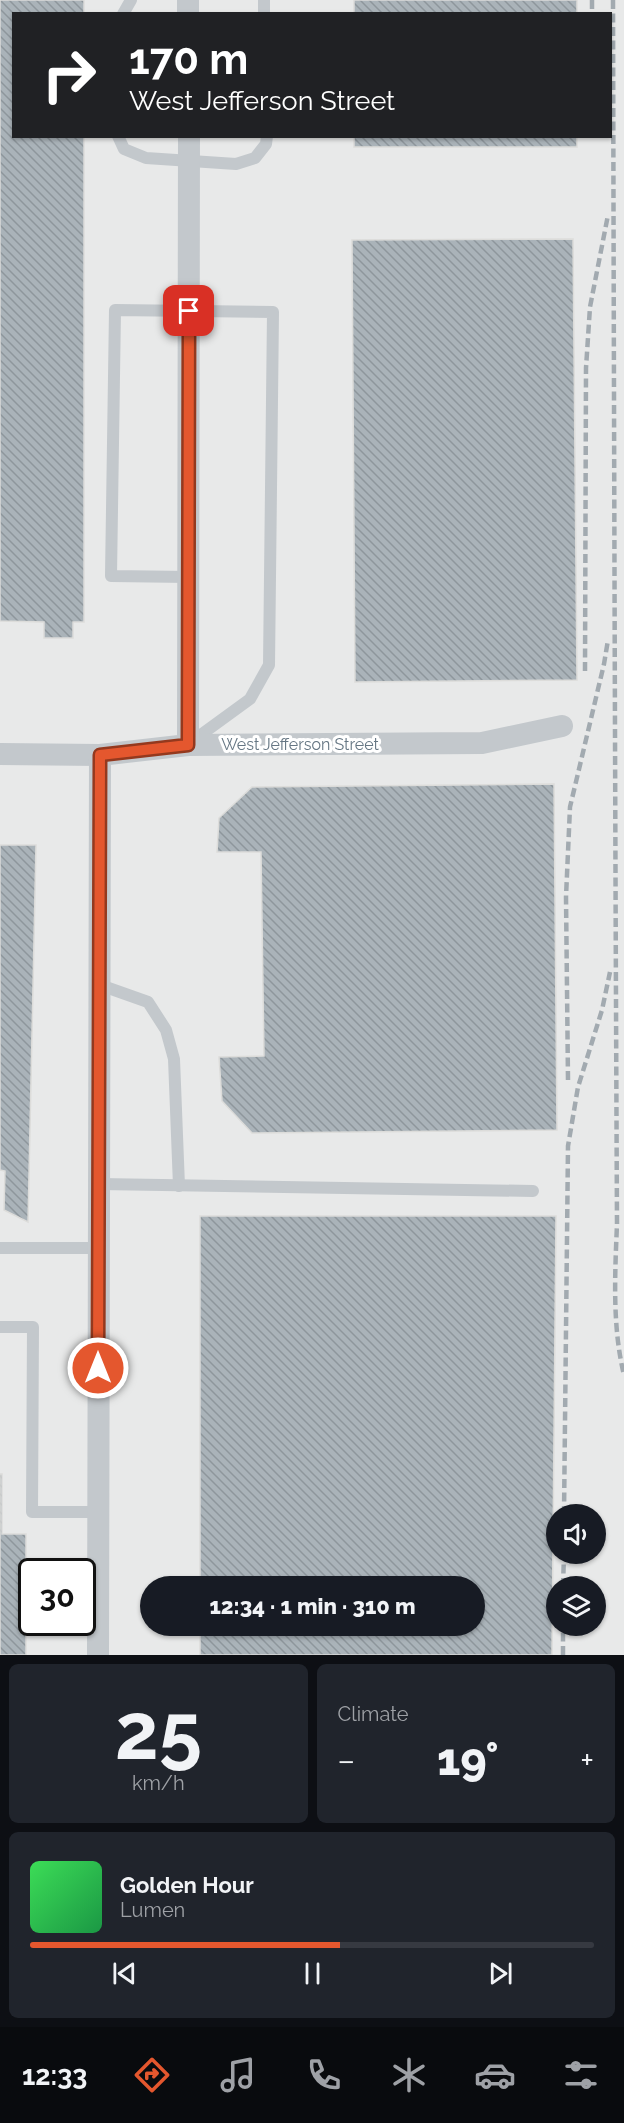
<!DOCTYPE html>
<meta charset="utf-8">
<style>
:root{--surface:#171b24;--page:#20242c;--text:#f1f3f6;--muted:#9ea1a6;--line:#363941;--accent:#e4572e}
body{margin:0;font-family:Raleway,sans-serif;background:var(--page);color:var(--text);height:100vh;display:flex;flex-direction:column;font-size:22px;white-space:nowrap}
*{box-sizing:border-box;margin:0}
p{font-size:20px;color:var(--muted)}
.icon{flex:none;width:33px;height:33px;fill:none;stroke:currentColor;stroke-width:2;stroke-linecap:round;stroke-linejoin:round}
.map{position:relative;height:1655px;overflow:hidden}
.panel{display:flex;flex-direction:column;gap:9px;padding:9px;background:#0d0f14;flex:1}
.panel>*{flex:none}
.top-card{position:absolute;left:12px;top:12px;width:600px;height:126px;border-radius:0px;box-shadow:0 2px 4px #0004;background:#202124;color:#fff;overflow:hidden}
.tools{position:absolute;left:546px;top:1504px;display:grid;gap:12px}
.tools a{display:grid;place-items:center;width:60px;height:60px;border-radius:50%;background:var(--surface);box-shadow:0 2px 4px #0004;font-size:30px}
.speed{position:absolute;left:18px;top:1558px;display:flex;gap:12px;font-size:30px;font-weight:700;text-align:center}
.speed>*{display:grid;place-content:center;width:78px;height:78px;border-radius:50%;background:var(--surface);box-shadow:0 2px 4px #0004;line-height:1}
.speed .limit{border:3px solid #111;border-radius:9px;background:#fff;color:#111}
.pin{position:absolute;display:grid;place-items:center;width:51px;height:51px;color:#fff;margin:-26px;border-radius:12px;box-shadow:0 3px 9px #0006}
.me{position:absolute;width:66px;margin:-33px;rotate:0deg;stroke-linejoin:round;filter:drop-shadow(0 0 4px #0008)}
.turn{display:flex;align-items:center;gap:21px;height:126px;padding:0 18px;font-size:27px}
.turn .icon{width:78px;height:78px;stroke-width:2.5}
.turn b{display:block;font-size:42px;line-height:51px}
.big{font-size:45px;font-weight:800;line-height:1.1}
.panel .tile{flex:1;display:flex;flex-direction:column;justify-content:center;gap:9px;min-width:0;padding:0 21px;border-radius:9px;background:var(--page)}
.panel .dial{align-items:center;gap:0}
.dial b{font-size:78px;line-height:1}
.song{display:flex;align-items:center;gap:18px}
.cover{width:72px;height:72px;border-radius:9px;background:linear-gradient(135deg,hsl(130 70% 55%),hsl(140 70% 35%))}
.played{height:6px;border-radius:3px;background:linear-gradient(90deg,var(--accent) 55%,var(--line) 55%)}
.keys{display:flex;justify-content:space-around;direction:ltr}
.heat{display:flex;justify-content:space-between;align-items:center;font-size:33px;direction:ltr}
.panel .tiles{flex:1;display:grid;gap:9px;grid-template-columns:1fr 1fr}
.tile:last-child{grid-column:span 2}
.trip{position:absolute;left:140px;top:1576px;width:345px;height:60px;border-radius:30px;background:var(--surface);box-shadow:0 2px 4px #0004;font-weight:800;line-height:60px;text-align:center}
.tabs{display:flex;height:96px;justify-content:space-around;align-items:center;background:#090b0e;color:var(--muted)}
.tabs .icon{width:42px;height:42px}
.tabs .selected{color:var(--accent)}
.tabs b{font-size:27px;color:var(--text)}
.map>svg:first-child{display:block}
.built{fill:#e8e9e9;fill-rule:evenodd}
.building{fill:url(#building-back-hatch);stroke:#dcdcda;stroke-width:1.5}
.lines{fill:none;stroke-linecap:round;stroke-linejoin:round}
.lane{stroke:#c3c8cc;stroke-width:12}
.street{stroke:#c3c8cc;stroke-width:22}
.rail{stroke:#a2aab0;stroke-width:4.5;stroke-dasharray:9 4.5;stroke-linecap:butt}
.route-casing{stroke:#94391e;stroke-width:15}
.route{stroke:#e4572e;stroke-width:10}
.labels{text-anchor:middle;stroke-width:6;stroke-linejoin:round;paint-order:stroke}
.street-label{font-size:16px;fill:#657683;stroke:#fff}
</style>
<div class="map">
<svg width="624" height="1655" viewBox="0 0 624 1655">
<defs>
<pattern id="building-back-hatch" width="6" height="6" patternUnits="userSpaceOnUse" patternTransform="scale(1.5)"><rect width="6" height="6" fill="#aab3b9"/><path d="M-1 5l2 2M0 0l6 6M5-1l2 2" fill="none" stroke="#8e969c"/></pattern>
</defs>
<rect width="100%" height="100%" fill="#fafaf8"/>
<path class="built" d="M0,0H624V1655H0ZM14,14H610V136H14ZM556,1515H596V1554H556ZM32,1572H82V1623H32ZM150,1587H474V1626H150ZM556,1587H596V1626H556Z"/>
<g class="building">
<polygon points="0,0 84,0 84,14 14,14 14,136 84,136 84,622 73,622 73,638 44,638 44,622 0,621"/>
<rect x="354" y="0" width="223" height="14"/>
<rect x="354" y="136" width="223" height="11"/>
<polygon points="573,239 577,680 355,682 352,240"/>
<polygon points="554,784 557,1130 252,1133 222,1101 219,1057 264,1056 261,852 217,852 219,818 252,787"/>
<polygon points="0,845 36,845 28,1222 4,1210 5,1171 0,1170"/>
<polygon points="200,1216 556,1216 552,1655 200,1655 200,1626 474,1626 474,1587 200,1587"/>
<polygon points="0,1474 2,1474 2,1534 26,1534 26,1655 0,1655"/>
</g>
<g class="lines">
<g class="lane">
<polyline points="264,0 264,14"/>
<polyline points="123,14 131,0"/>
<polyline points="118,136 124,149 146,158 236,164 255,158 266,144 267,136"/>
<polyline points="189,577 111,576 115,310 273,312 269,665 250,699 191,742"/>
<polyline points="100,985 148,1002 166,1030 174,1059 179,1186"/>
<polyline points="99,1184 533,1191"/>
<polyline points="0,1248 99,1248"/>
<polyline points="0,1327 33,1327 32,1512 98,1512"/>
</g>
<g class="street">
<polyline points="188,0 188,14"/>
<polyline points="188,745 189,136"/>
<polyline points="0,754 100,755 188,745 482,743 562,726"/>
<polyline points="98,1655 100,755"/>
</g>
<g class="rail">
<polyline points="592,0 592,14"/>
<path d="M613,0C614,408 615,816 617,1224C615,1273 612,1326 624,1375"/>
<polyline points="585,671 586,368 590,307 608,215"/>
<polyline points="568,1080 566,897 570,807 604,664 608,640"/>
<polyline points="564,1515 568,1146 578,1087 602,1010 610,972"/>
<polyline points="563,1587 564,1554"/>
<polyline points="563,1655 563,1626"/>
</g>
</g>
<g class="lines">
<defs>
<polyline id="route" points="98,1368 100,755 188,745 189,311"/>
</defs>
<use href="#route" class="route-casing"/>
<use href="#route" class="route"/>
</g>
<g class="labels">
<g class="street-label">
<text x="300" y="750">West Jefferson Street</text>
</g>
</g>
</svg>
<div class="tools">
<a><svg class="icon" aria-label="sound" viewBox="0 0 24 24"><path d="M4 9h4l5-4v14l-5-4H4zM17 9q2 3 0 6"/></svg></a>
<a><svg class="icon" aria-label="layers" viewBox="0 0 24 24"><path d="M12 4l9 5-9 5-9-5zM3 14l9 5 9-5"/></svg></a>
</div>
<div class="speed"><div class="limit">30</div></div>
<div class="pin" style="left:189px;top:311px;background:#d93025"><svg class="icon" aria-label="arrive" viewBox="0 0 24 24"><path d="M6 21V4h12l-3 4 3 4H6"/></svg></div>
<svg class="me" style="left:98px;top:1368px" viewBox="-20 -20 40 40"><circle r="17" fill="#e4572e" stroke="#fff" stroke-width="3"/><path d="M0-11L8 9 0 5-8 9z" fill="#fff"/></svg>
<div class="trip">12:34 · 1 min · 310 m</div>
<div class="top-card">
<div class="turn"><svg class="icon" aria-label="right" viewBox="0 0 24 24"><path d="M7 20v-9h11M14 6l5 5-5 5"/></svg><div><b>170 m</b>West Jefferson Street</div></div>
</div>
</div>
<section class="panel">
<div class="tiles">
<div class="tile dial"><b>25</b><p>km/h</p></div>
<div class="tile"><p>Climate</p>
<div class="heat"><a>−</a><b class="big">19°</b><a>+</a></div>
</div>
<div class="tile">
<div class="song"><i class="cover"></i><div><b>Golden Hour</b><p>Lumen</p></div></div>
<div class="played"></div>
<div class="keys"><svg class="icon" aria-label="previous" viewBox="0 0 24 24"><path d="M18 5L8 12l10 7zM5 5v14"/></svg><svg class="icon" aria-label="pause" viewBox="0 0 24 24"><path d="M8 5v14M16 5v14"/></svg><svg class="icon" aria-label="next" viewBox="0 0 24 24"><path d="M6 5l10 7-10 7zM19 5v14"/></svg></div>
</div>
</div>
</section>
<nav class="tabs">
<b>12:33</b>
<svg class="icon selected" aria-label="directions" viewBox="0 0 24 24"><path d="M12 3l9 9-9 9-9-9zM9 14v-3h6M13 9l2 2-2 2"/></svg>
<svg class="icon" aria-label="music" viewBox="0 0 24 24"><path d="M9 18V5l10-2v13"/><circle cx="6" cy="18" r="3"/><circle cx="16" cy="16" r="3"/></svg>
<svg class="icon" aria-label="phone" viewBox="0 0 24 24"><path d="M5 4h4l2 5-3 2q2 4 5 5l2-3 5 2v4C11 20 4 13 5 4z"/></svg>
<svg class="icon" aria-label="climate" viewBox="0 0 24 24"><path d="M12 3v18M4 7l16 10M4 17L20 7"/></svg>
<svg class="icon" aria-label="car" viewBox="0 0 24 24"><path d="M5 17H2v-5l4-1 3-4h7l3 4 3 1v5h-3M9 17h6M6 11h13"/><circle cx="7" cy="17" r="2"/><circle cx="17" cy="17" r="2"/></svg>
<svg class="icon" aria-label="filters" viewBox="0 0 24 24"><path d="M4 7h16M4 17h16"/><circle cx="9" cy="7" r="2"/><circle cx="15" cy="17" r="2"/></svg>
</nav>
